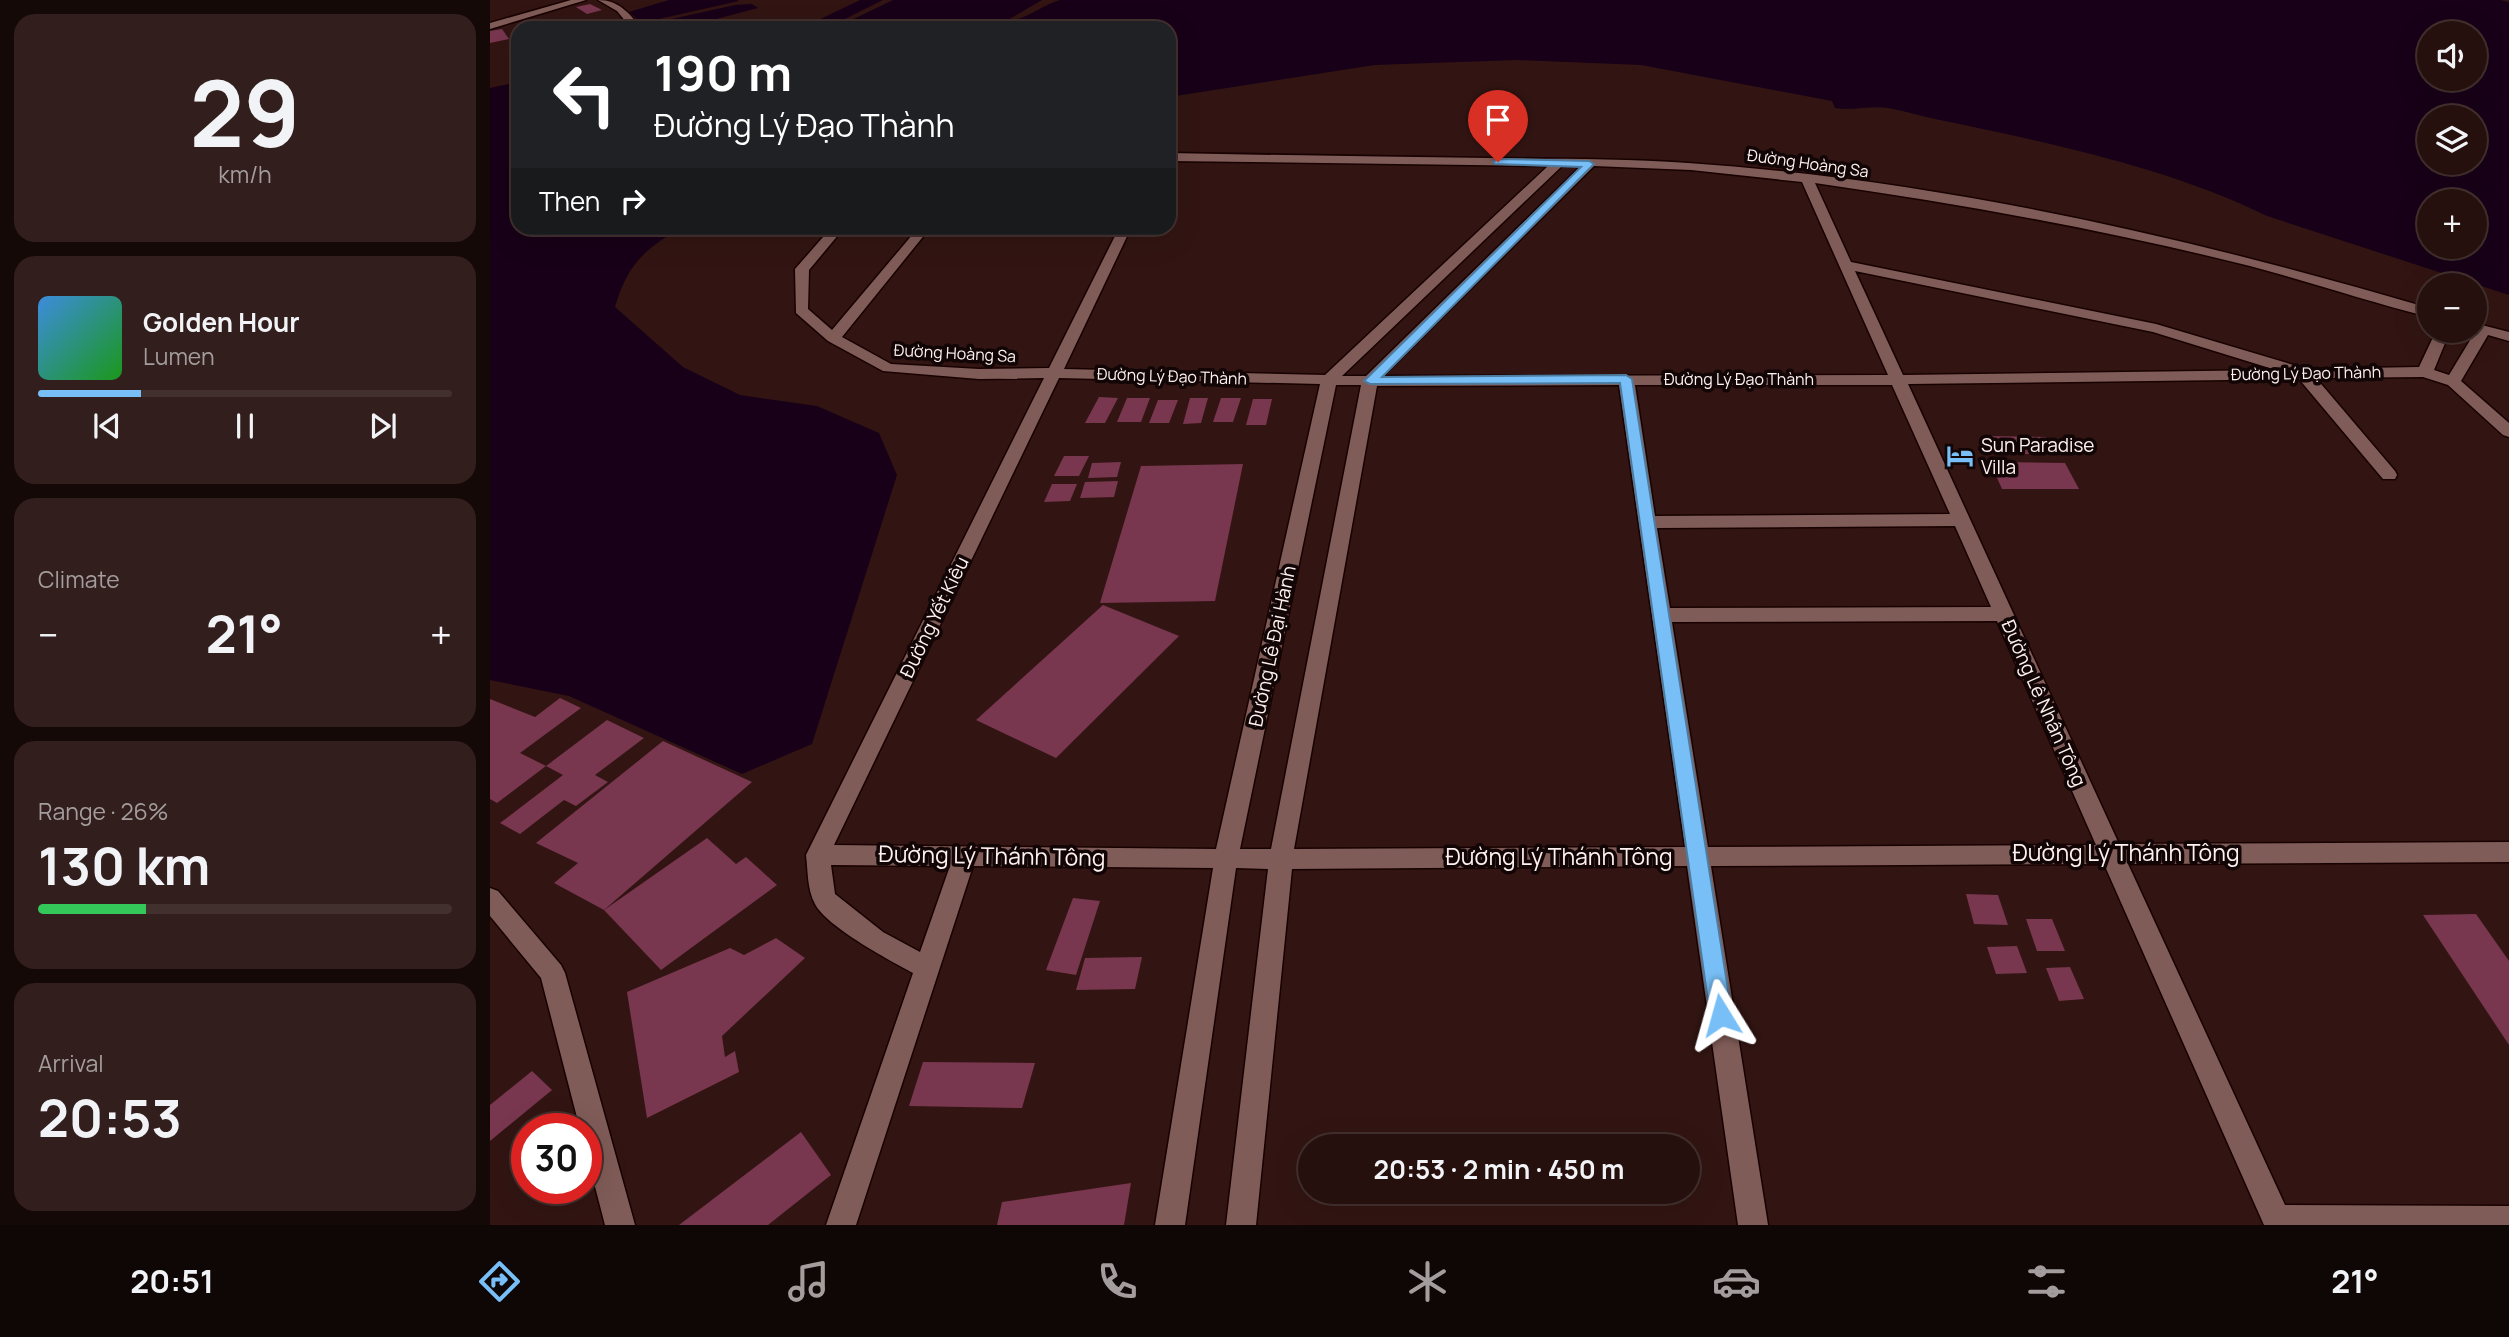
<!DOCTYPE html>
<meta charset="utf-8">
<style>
:root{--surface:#26100e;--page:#321e1c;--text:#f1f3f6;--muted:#a49d9e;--line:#42302e;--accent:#78bff7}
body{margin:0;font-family:Manrope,sans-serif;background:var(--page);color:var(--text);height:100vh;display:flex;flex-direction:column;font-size:26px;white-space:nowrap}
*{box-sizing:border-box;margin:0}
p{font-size:23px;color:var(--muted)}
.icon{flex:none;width:38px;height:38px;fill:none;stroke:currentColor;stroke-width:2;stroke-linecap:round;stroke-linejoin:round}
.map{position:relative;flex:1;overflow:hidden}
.sheet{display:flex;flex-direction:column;gap:14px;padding:14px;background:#150908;width:490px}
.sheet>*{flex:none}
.top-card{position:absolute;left:21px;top:21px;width:665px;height:214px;border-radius:21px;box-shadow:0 7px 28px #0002,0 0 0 2px var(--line);background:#202124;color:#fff;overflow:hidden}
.fabs{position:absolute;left:1927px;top:21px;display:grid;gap:14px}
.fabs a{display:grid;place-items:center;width:70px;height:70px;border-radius:50%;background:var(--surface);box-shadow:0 7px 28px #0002,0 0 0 2px var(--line);font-size:35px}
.speed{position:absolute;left:21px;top:1113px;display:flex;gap:14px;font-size:35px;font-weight:700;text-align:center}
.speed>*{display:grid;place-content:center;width:91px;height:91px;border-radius:50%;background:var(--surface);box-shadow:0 7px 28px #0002,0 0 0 2px var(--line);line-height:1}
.speed .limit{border:10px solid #d22;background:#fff;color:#111}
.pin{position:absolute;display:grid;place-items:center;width:60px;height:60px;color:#fff;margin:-72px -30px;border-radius:50% 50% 50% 0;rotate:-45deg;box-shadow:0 0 7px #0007}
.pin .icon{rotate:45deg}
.me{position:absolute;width:77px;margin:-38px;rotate:352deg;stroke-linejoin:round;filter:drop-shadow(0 0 5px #0008)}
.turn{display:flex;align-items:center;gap:24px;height:147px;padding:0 28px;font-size:32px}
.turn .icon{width:91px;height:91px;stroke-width:2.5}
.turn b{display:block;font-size:49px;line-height:60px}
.then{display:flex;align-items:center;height:66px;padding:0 28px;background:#0003;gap:14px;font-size:26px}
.big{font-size:52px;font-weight:700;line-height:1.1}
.sheet .widget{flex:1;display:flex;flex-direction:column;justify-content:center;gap:10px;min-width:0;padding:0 24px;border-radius:21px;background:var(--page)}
.sheet .dial{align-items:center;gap:0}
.dial b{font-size:91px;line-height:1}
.song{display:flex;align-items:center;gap:21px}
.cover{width:84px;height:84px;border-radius:10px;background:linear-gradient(135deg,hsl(210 70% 55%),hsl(120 70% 35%))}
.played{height:7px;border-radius:4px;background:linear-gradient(90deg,var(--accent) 25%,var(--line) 25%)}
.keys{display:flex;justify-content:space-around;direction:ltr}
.heat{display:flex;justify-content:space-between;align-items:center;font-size:38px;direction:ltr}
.charge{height:10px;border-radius:5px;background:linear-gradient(90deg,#34c759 26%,var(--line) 0)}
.trip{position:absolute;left:808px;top:1134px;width:402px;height:70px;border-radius:35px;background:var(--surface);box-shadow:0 7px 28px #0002,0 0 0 2px var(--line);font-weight:700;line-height:70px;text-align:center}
.dock{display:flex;height:112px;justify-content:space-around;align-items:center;background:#0f0606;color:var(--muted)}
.dock .icon{width:49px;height:49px}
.dock .current{color:var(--accent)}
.dock b{font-size:32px;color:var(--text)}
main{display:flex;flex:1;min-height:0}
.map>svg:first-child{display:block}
.water{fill:#180018;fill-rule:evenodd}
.building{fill:#78364f}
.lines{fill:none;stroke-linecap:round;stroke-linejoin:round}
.minor-casing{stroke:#180201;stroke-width:3}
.tertiary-casing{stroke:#180201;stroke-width:3}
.minor{fill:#805c58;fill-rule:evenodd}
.tertiary{fill:#805c58;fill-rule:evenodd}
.route{fill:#78bff7;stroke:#4e7ca1;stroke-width:2}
.labels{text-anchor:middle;stroke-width:7;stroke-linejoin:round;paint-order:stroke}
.far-street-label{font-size:16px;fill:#fef1ef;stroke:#110505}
.poi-label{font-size:19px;fill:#fef1ef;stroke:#110505;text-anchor:start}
.street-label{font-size:19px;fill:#fef1ef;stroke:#110505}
.near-street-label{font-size:23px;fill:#fef1ef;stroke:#110505}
</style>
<main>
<section class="sheet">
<div class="widget dial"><b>29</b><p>km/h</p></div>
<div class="widget">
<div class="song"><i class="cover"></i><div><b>Golden Hour</b><p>Lumen</p></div></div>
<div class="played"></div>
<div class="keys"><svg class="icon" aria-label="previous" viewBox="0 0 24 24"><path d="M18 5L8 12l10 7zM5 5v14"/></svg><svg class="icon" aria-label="pause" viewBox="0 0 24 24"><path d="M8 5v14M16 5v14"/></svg><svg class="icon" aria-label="next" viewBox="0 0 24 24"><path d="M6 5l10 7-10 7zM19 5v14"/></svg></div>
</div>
<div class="widget"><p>Climate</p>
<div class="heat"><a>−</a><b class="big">21°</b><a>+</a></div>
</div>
<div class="widget"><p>Range · 26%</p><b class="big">130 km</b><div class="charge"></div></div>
<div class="widget"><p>Arrival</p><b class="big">20:53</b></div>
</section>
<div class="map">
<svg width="2019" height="1225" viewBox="0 0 2019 1225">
<rect width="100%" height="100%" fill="#321512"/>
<g class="water">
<polygon points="179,0 247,0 249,1 151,23 139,12"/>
<polygon points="370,0 393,0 337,28 312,28"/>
<path d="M403,0H552L518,20C533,22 554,4 570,0H2010L2019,2V295L1777,216C1680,168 1556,142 1450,120C1433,117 1416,111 1398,108C1381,105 1363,111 1345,108L1342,101L1151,65L1026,60L885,65L679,97V28H345ZM1984,33V79H1939V33ZM1984,117V163H1939V117ZM1984,201V247H1939V201Z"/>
<polygon points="262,4 268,8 196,27 177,20 245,5"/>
<path d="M28,82V228H192C154,248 137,266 125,307L193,367L250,395L327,406L389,433L407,475L322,744L252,774L79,696L0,680V88Z"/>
</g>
<g class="building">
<polygon points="100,4 112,10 97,14 86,7"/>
<polygon points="12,29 19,39 0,43 0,31"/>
<polygon points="609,397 628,398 615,423 595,423"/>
<polygon points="637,398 660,398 651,422 627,422"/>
<polygon points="700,398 718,398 711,423 693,424"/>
<polygon points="731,398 751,398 743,422 723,422"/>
<polygon points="763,399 782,399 776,425 756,425"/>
<polygon points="668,400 688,400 679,423 659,423"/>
<polygon points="1492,436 1556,437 1565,454 1499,454"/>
<polygon points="574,456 599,456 589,476 564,476"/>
<polygon points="631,462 627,477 598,478 602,463"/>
<polygon points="1500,462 1575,463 1589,489 1512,489"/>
<polygon points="753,464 725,601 610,603 651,466"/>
<polygon points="628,481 624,497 590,498 595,482"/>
<polygon points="562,484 587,484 580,501 554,502"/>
<polygon points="613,605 689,636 566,758 486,720"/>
<polygon points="70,698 91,708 30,753 56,766 7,803 0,799 0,699 45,717"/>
<polygon points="117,720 154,738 105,775 118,782 86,806 74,800 30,834 10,823 73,775 56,766"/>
<polygon points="173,741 262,782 114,910 64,883 88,863 46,843"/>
<polygon points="217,838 246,864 256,857 287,885 171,970 114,910"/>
<polygon points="1476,894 1508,895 1518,925 1484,924"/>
<polygon points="583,898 610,901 586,975 556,970"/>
<polygon points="1986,914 2019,961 2019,1045 1933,915"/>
<polygon points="1536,919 1562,919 1575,951 1547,951"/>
<polygon points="286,938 315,958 232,1036 235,1057 245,1051 249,1072 157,1118 137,992 240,948 254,955"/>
<polygon points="1527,946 1537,973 1506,974 1497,947"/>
<polygon points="652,957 645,989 586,990 595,958"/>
<polygon points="1580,967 1594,999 1569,1001 1556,968"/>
<polygon points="433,1062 545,1063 532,1108 419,1106"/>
<polygon points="42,1071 62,1090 0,1141 0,1105"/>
<polygon points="311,1132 341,1175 278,1225 189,1225"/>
<polygon points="641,1183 634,1225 507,1225 512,1202"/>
</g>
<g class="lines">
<defs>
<g id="minor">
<path d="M108,0C129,0 139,13 151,28H141L127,11Z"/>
<path d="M679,153C786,155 893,157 1000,158C1066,159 1132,158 1198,163C1449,180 1698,237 1939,308V317C1879,302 1820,282 1760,266C1616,230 1472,204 1325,183L1361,262L1666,324L1817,369L1929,367L1946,331H1960L1944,370L1959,375L1985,332L1981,331H1984V323L2019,332V341L1998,335L1971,381L2019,423V437L2013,435L1958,385L1933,377L1826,378L1905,471L1907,475L1905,479H1893L1809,379L1418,384L1629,844L2019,842V862L1638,864L1795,1205L2019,1206V1225H1774L1614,864L1221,866L1278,1225H1248L1197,866L802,869L766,1225H736L778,869L746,868L695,1225H665L723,868L483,866L366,1225H336L423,973C399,960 337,927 325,904C317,889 318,871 316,855L554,378L489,379L393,371L338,341L306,313L305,269L341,228H354L319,270L318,309L342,330L428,228H440L352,337L401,364L489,369L559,368L629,228H641L574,369L835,375L1058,166L679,161ZM1072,166H1091L876,376H852ZM1104,166L1201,170L1312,182L1398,375L893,376ZM1365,271L1663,332L1786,370L1413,375ZM569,378L830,384L726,849L344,845ZM846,385H871L781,849H750ZM1129,385L1195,847L804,849L887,386ZM1145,385H1402L1460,514L1165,516ZM1465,526L1501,607L1180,608L1167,528ZM1507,621L1606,845L1218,847L1182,622ZM341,865L460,866L430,952L393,932L345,894Z"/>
<polygon points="0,888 8,891 71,965 75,973 145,1225 115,1225 96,1152 96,1129 90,1129 51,978 0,916"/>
</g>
<polygon id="tertiary" points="81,0 96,0 0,29 0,23"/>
</defs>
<use href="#minor" class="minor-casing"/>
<use href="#tertiary" class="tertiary-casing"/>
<use href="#minor" class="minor"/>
<use href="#tertiary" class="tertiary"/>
</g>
<polygon class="route" points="1008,159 1099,161 1104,164 892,377 1136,375 1142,379 1242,1015 1239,1022 1231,1025 1224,1022 1220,1015 1130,383 880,384 874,381 1091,167 1005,164 1003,162"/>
<defs>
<symbol id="hotel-bare" viewBox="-9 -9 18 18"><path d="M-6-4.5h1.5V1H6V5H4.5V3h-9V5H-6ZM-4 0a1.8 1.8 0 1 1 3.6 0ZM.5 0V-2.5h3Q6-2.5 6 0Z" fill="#78bff7" stroke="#110505" stroke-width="2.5" paint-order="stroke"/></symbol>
</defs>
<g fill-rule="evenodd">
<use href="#hotel-bare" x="1451" y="437" width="38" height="38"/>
</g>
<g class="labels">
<g class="far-street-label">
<text transform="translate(1318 163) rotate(8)" y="6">Đường Hoàng Sa</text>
<text transform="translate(465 353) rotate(3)" y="6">Đường Hoàng Sa</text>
<text transform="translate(1816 373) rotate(-1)" y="6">Đường Lý Đạo Thành</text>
<text transform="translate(682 376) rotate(2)" y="6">Đường Lý Đạo Thành</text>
<text x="1249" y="385">Đường Lý Đạo Thành</text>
</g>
<g class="poi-label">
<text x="1491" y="452">Sun Paradise<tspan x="1491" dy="22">Villa</tspan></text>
</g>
<g class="street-label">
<text transform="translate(444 617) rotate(-64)" y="7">Đường Yết Kiêu</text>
<text transform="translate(782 646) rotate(-78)" y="7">Đường Lê Đại Hành</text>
<text transform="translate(1554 703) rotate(66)" y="7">Đường Lê Nhân Tông</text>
</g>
<g class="near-street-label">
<text x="1636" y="861">Đường Lý Thánh Tông</text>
<text transform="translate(502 856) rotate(1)" y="8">Đường Lý Thánh Tông</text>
<text x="1069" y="865">Đường Lý Thánh Tông</text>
</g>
</g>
</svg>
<div class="fabs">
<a><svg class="icon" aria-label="sound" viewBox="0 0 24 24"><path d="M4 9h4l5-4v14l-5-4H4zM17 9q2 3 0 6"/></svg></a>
<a><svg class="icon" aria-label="layers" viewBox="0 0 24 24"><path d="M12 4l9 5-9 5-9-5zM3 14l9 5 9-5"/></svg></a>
<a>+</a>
<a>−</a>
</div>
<div class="speed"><div class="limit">30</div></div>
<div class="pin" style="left:1008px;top:162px;background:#d93025"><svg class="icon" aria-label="arrive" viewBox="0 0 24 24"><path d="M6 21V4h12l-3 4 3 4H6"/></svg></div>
<svg class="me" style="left:1231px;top:1015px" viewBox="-20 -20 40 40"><path d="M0-17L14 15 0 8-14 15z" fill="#78bff7" stroke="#fff" stroke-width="4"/></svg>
<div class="trip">20:53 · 2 min · 450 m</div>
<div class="top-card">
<div class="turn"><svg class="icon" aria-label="left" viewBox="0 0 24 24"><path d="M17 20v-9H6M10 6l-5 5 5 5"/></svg><div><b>190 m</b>Đường Lý Đạo Thành</div></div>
<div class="then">Then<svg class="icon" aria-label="right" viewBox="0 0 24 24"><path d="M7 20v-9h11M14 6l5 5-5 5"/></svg></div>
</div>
</div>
</main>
<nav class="dock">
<b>20:51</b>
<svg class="icon current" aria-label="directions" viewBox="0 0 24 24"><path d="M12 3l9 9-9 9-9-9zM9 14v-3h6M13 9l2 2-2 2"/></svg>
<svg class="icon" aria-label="music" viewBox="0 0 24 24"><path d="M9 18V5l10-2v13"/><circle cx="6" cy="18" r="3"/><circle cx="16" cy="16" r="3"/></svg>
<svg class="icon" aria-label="phone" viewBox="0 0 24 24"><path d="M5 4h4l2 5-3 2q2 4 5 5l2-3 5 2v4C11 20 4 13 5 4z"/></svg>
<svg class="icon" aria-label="climate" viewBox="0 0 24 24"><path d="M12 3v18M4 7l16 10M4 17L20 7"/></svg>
<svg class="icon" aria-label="car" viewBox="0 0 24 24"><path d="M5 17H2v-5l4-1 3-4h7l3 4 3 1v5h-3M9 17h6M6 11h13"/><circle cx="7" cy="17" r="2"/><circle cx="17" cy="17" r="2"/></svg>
<svg class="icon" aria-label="filters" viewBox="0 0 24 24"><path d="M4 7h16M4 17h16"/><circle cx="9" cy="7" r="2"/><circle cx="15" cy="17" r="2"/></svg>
<b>21°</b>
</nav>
